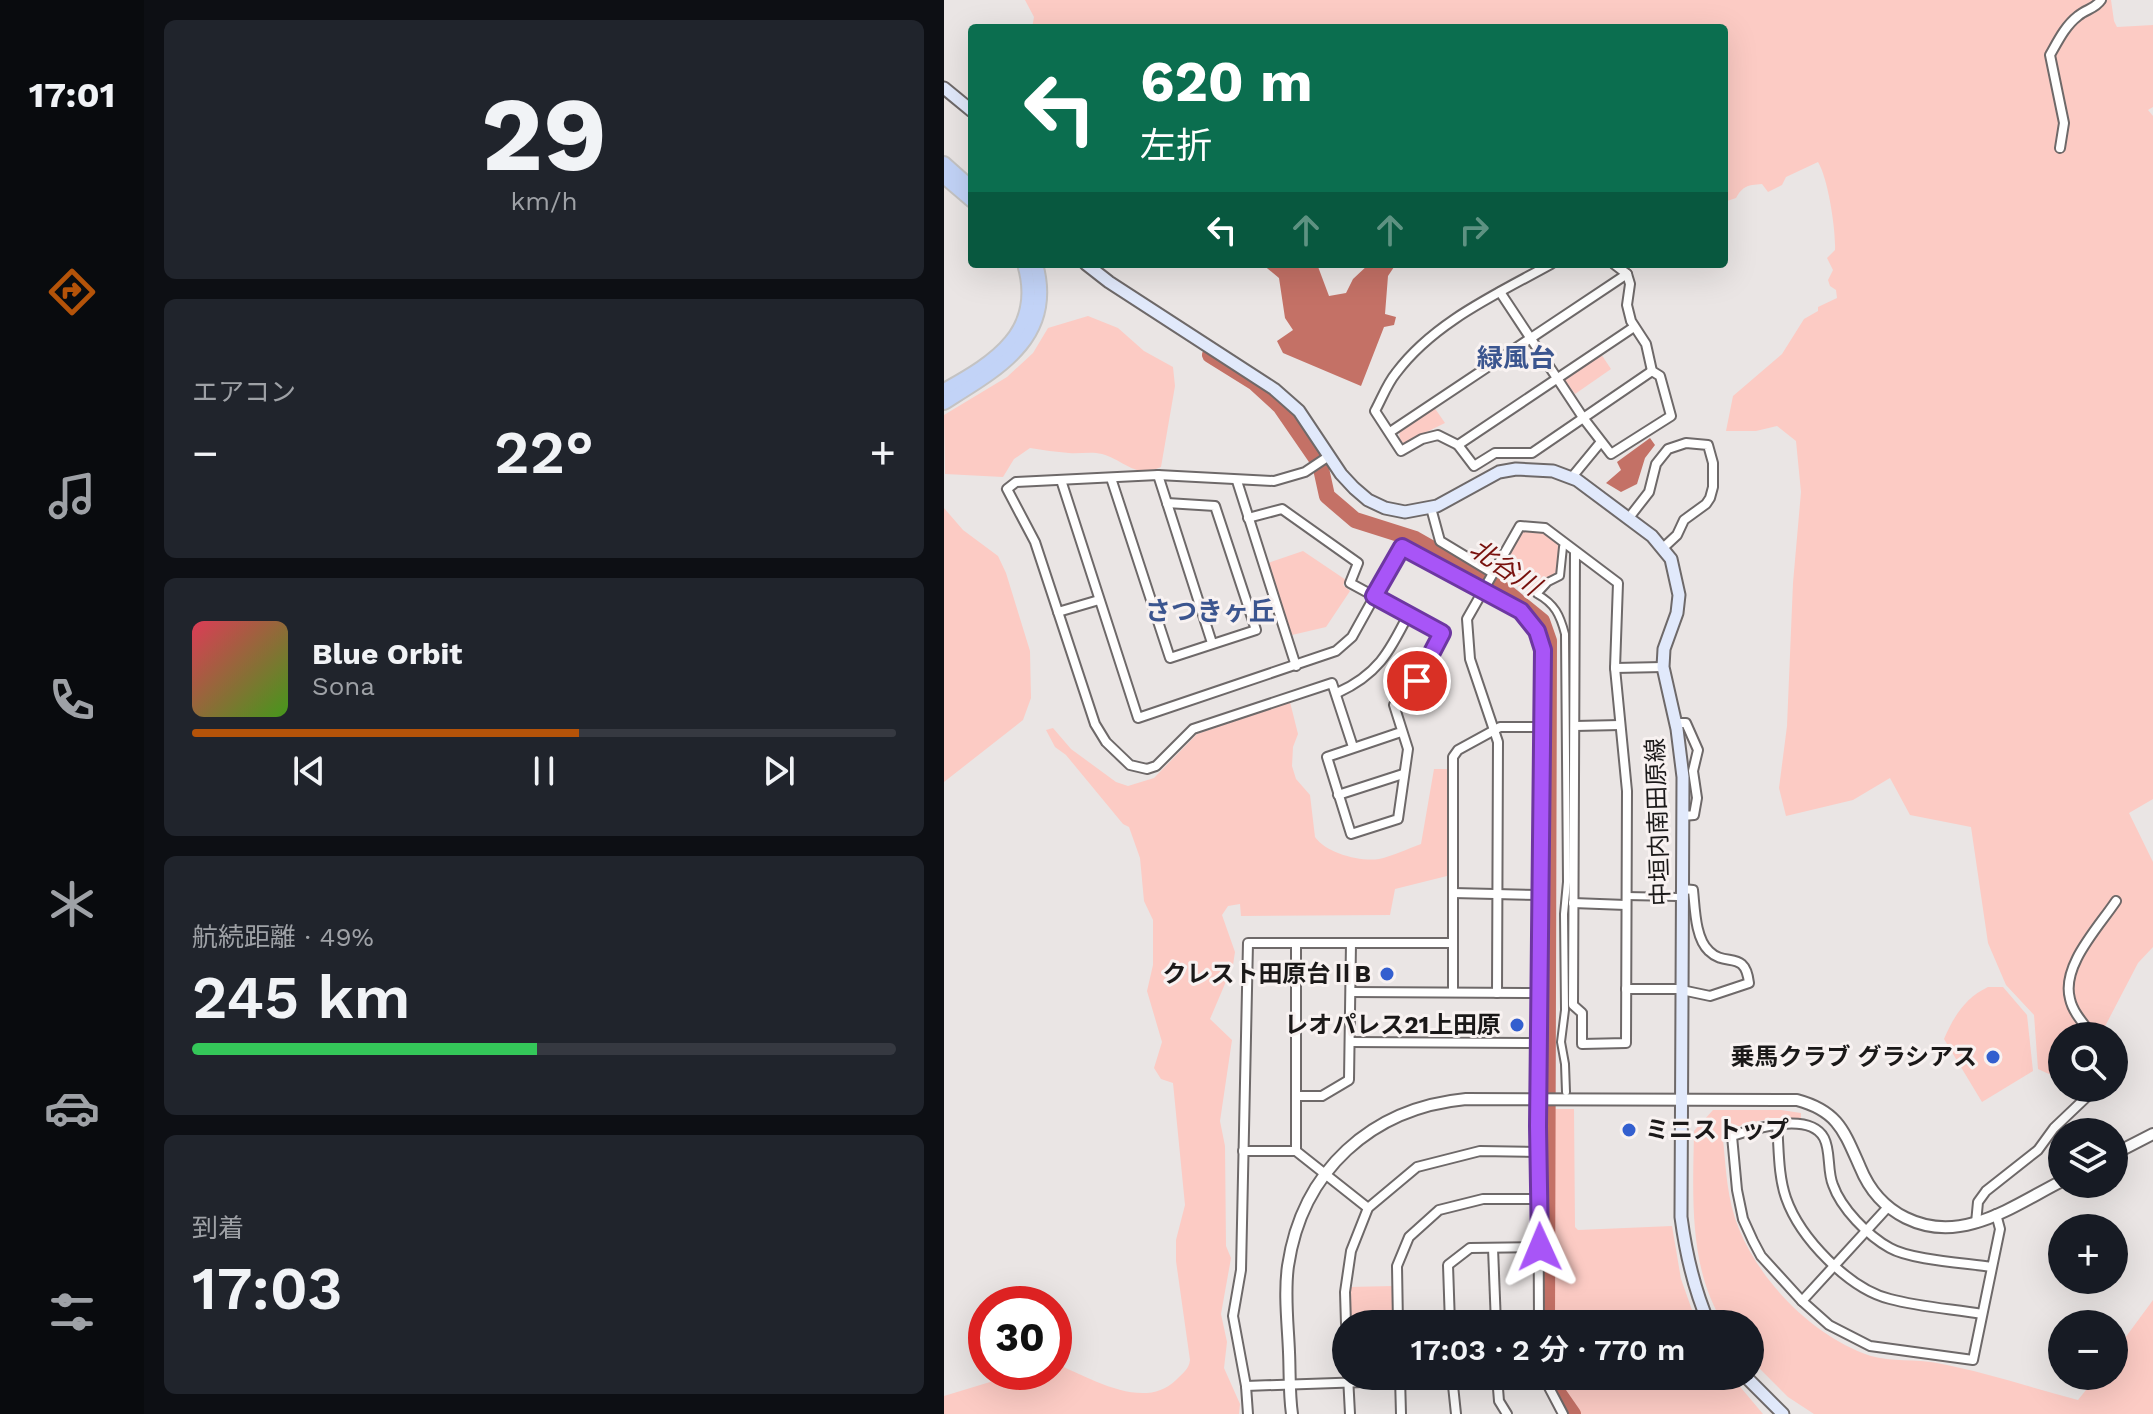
<!DOCTYPE html>
<html lang="ja">
<meta charset="utf-8">
<style>
:root{--surface:#171b24;--page:#20242c;--text:#f1f3f6;--muted:#9ea1a6;--line:#363941;--accent:#b45309}
body{margin:0;font-family:"Work Sans","Noto Sans JP",sans-serif;background:var(--page);color:var(--text);height:100vh;display:flex;flex-direction:column;font-size:30px;white-space:nowrap}
*{box-sizing:border-box;margin:0}
p{font-size:26px;color:var(--muted)}
.icon{flex:none;width:44px;height:44px;fill:none;stroke:currentColor;stroke-width:2;stroke-linecap:round;stroke-linejoin:round}
.map{position:relative;flex:1;overflow:hidden}
.drawer{display:flex;flex-direction:column;gap:20px;padding:20px;background:#0d0f14;width:800px}
.drawer>*{flex:none}
.top-card{position:absolute;left:24px;top:24px;width:760px;height:244px;border-radius:8px;box-shadow:0 8px 32px #0002;background:#0b6e4f;color:#fff;overflow:hidden}
.fabs{position:absolute;left:1104px;top:1022px;display:grid;gap:16px}
.fabs a{display:grid;place-items:center;width:80px;height:80px;border-radius:50%;background:var(--surface);box-shadow:0 8px 32px #0002;font-size:40px}
.speed{position:absolute;left:24px;top:1286px;display:flex;gap:16px;font-size:40px;font-weight:700;text-align:center}
.speed>*{display:grid;place-content:center;width:104px;height:104px;border-radius:50%;background:var(--surface);box-shadow:0 8px 32px #0002;line-height:1}
.speed .limit{border:12px solid #d22;background:#fff;color:#111}
.pin{position:absolute;display:grid;place-items:center;width:68px;height:68px;color:#fff;margin:-34px;border:4px solid #fff;border-radius:50%;box-shadow:0 2px 8px #0007}
.me{position:absolute;width:88px;margin:-44px;rotate:359deg;stroke-linejoin:round;filter:drop-shadow(0 0 6px #0008)}
.turn{display:flex;align-items:center;gap:28px;height:168px;padding:0 40px;font-size:36px}
.turn .icon{width:104px;height:104px;stroke-width:2.5}
.turn b{display:block;font-size:56px;line-height:68px}
.lanes{display:flex;align-items:center;height:76px;padding:0 40px;background:#0003;justify-content:center;gap:40px;direction:ltr}
.lanes .off{opacity:.35}
.big{font-size:60px;font-weight:600;line-height:1.1}
.drawer .tile{flex:1;display:flex;flex-direction:column;justify-content:center;gap:12px;min-width:0;padding:0 28px;border-radius:12px;background:var(--page)}
.drawer .dial{align-items:center;gap:0}
.dial b{font-size:104px;line-height:1}
.song{display:flex;align-items:center;gap:24px}
.cover{width:96px;height:96px;border-radius:12px;background:linear-gradient(135deg,hsl(350 70% 55%),hsl(100 70% 35%))}
.played{height:8px;border-radius:4px;background:linear-gradient(90deg,var(--accent) 55%,var(--line) 55%)}
.keys{display:flex;justify-content:space-around;direction:ltr}
.heat{display:flex;justify-content:space-between;align-items:center;font-size:44px;direction:ltr}
.charge{height:12px;border-radius:6px;background:linear-gradient(90deg,#34c759 49%,var(--line) 0)}
.trip{position:absolute;left:388px;top:1310px;width:432px;height:80px;border-radius:40px;background:var(--surface);box-shadow:0 8px 32px #0002;font-weight:600;line-height:80px;text-align:center}
main{display:flex;flex:1;min-height:0}
.tabs{display:flex;flex-direction:column;width:144px;justify-content:space-around;align-items:center;background:#090b0e;color:var(--muted)}
.tabs .icon{width:56px;height:56px}
.tabs .active{color:var(--accent)}
.tabs b{font-size:36px;color:var(--text)}
.map>svg:first-child{display:block}
.green{fill:#fccbc4}
.water{fill:#c47166}
.lines{fill:none;stroke-linecap:round;stroke-linejoin:round}
.river{stroke:#c47166;stroke-width:16}
.pedestrian-casing{stroke:#6e6969;stroke-width:10}
.minor-casing{stroke:#6e6969;stroke-width:12}
.tertiary-casing{stroke:#6e6969;stroke-width:14}
.secondary-casing{stroke:#6e6969;stroke-width:15}
.primary-casing{stroke:#c4c3c3;stroke-width:16}
.pedestrian{stroke:#fff;stroke-width:6}
.minor{stroke:#fff;stroke-width:8}
.tertiary{stroke:#fff;stroke-width:10}
.secondary{stroke:#e1e9fb;stroke-width:11}
.primary{stroke:#c2d3f7;stroke-width:12}
.route-casing{stroke:#6d37a1;stroke-width:20}
.route{stroke:#a855f7;stroke-width:14}
.poi-dot{fill:#335fcf;stroke:#f8f2f1;stroke-width:3}
.labels{text-anchor:middle;stroke-width:6;stroke-linejoin:round;paint-order:stroke}
.street-label{font-size:24px;fill:#1b1919;stroke:#f8f2f1}
.poi-label{font-size:24px;font-weight:bold;fill:#1b1919;stroke:#f8f2f1;text-anchor:end}
.neighbourhood-label{font-size:26px;font-weight:bold;fill:#3b558f;stroke:#f8f2f1}
.water-label{font-size:26px;font-style:italic;fill:#78110d;stroke:#f8f2f1}
</style>
<main>
<nav class="tabs">
<b>17:01</b>
<svg class="icon active" aria-label="directions" viewBox="0 0 24 24"><path d="M12 3l9 9-9 9-9-9zM9 14v-3h6M13 9l2 2-2 2"/></svg>
<svg class="icon" aria-label="music" viewBox="0 0 24 24"><path d="M9 18V5l10-2v13"/><circle cx="6" cy="18" r="3"/><circle cx="16" cy="16" r="3"/></svg>
<svg class="icon" aria-label="phone" viewBox="0 0 24 24"><path d="M5 4h4l2 5-3 2q2 4 5 5l2-3 5 2v4C11 20 4 13 5 4z"/></svg>
<svg class="icon" aria-label="climate" viewBox="0 0 24 24"><path d="M12 3v18M4 7l16 10M4 17L20 7"/></svg>
<svg class="icon" aria-label="car" viewBox="0 0 24 24"><path d="M5 17H2v-5l4-1 3-4h7l3 4 3 1v5h-3M9 17h6M6 11h13"/><circle cx="7" cy="17" r="2"/><circle cx="17" cy="17" r="2"/></svg>
<svg class="icon" aria-label="filters" viewBox="0 0 24 24"><path d="M4 7h16M4 17h16"/><circle cx="9" cy="7" r="2"/><circle cx="15" cy="17" r="2"/></svg>
</nav>
<section class="drawer">
<div class="tile dial"><b>29</b><p>km/h</p></div>
<div class="tile"><p>エアコン</p>
<div class="heat"><a>−</a><b class="big">22°</b><a>+</a></div>
</div>
<div class="tile">
<div class="song"><i class="cover"></i><div><b>Blue Orbit</b><p>Sona</p></div></div>
<div class="played"></div>
<div class="keys"><svg class="icon" aria-label="previous" viewBox="0 0 24 24"><path d="M18 5L8 12l10 7zM5 5v14"/></svg><svg class="icon" aria-label="pause" viewBox="0 0 24 24"><path d="M8 5v14M16 5v14"/></svg><svg class="icon" aria-label="next" viewBox="0 0 24 24"><path d="M6 5l10 7-10 7zM19 5v14"/></svg></div>
</div>
<div class="tile"><p>航続距離 · 49%</p><b class="big">245 km</b><div class="charge"></div></div>
<div class="tile"><p>到着</p><b class="big">17:03</b></div>
</section>
<div class="map">
<svg width="1209" height="1414" viewBox="0 0 1209 1414">
<rect width="100%" height="100%" fill="#eae5e4"/>
<g class="green">
<path d="M81,0H1167L1170,21L1173,27L1209,25V107L1204,110L1209,116V799L1185,813L1209,862V947L1194,963L1156,1036H1118V1080L1094,1069L1090,1015L1062,985L1044,943L1027,827L966,815L946,778L909,800L842,816L835,788L843,726L849,583L857,492L852,441L833,426L812,431H782L789,396L838,354L860,319L874,311V307L893,298L892,290L886,286L884,280L889,270L883,258L891,250C892,230 884,178 874,162L842,177L838,185L824,192L818,184C803,185 799,186 792,198L780,202V28H88L90,17Z"/>
<path d="M144,316L174,328L200,351L229,367L231,386L217,467C191,479 182,461 158,454C147,451 136,454 125,453C112,452 99,450 86,448L70,459L59,477L1,474L0,415L63,377L89,353L104,328Z"/>
<polygon points="657,354 667,369 631,394 620,379"/>
<polygon points="490,407 501,423 460,443 456,442 455,430"/>
<polygon points="0,508 19,530 54,556 62,573 86,651 87,698 79,720 0,782"/>
<polygon points="579,530 600,531 614,543 614,570 590,593 551,576"/>
<polygon points="359,551 402,580 399,585 406,591 382,627 348,635 324,563"/>
<path d="M346,702L354,734L349,747L348,766L352,779L366,795L371,837C382,853 416,862 435,859C449,856 463,849 477,844L490,769H506L503,876L451,889L446,915L297,916L296,904L284,906L278,915L291,952L289,965L266,1019L288,1040L276,1121L281,1146L282,1246L287,1258L277,1314L283,1342L280,1368L296,1404L295,1414H0V1396L79,1372H110V1363C145,1377 200,1412 232,1380C239,1373 245,1369 246,1360L232,1261V1240L241,1205L229,1083L217,1079L210,1068L218,1042L203,991L209,965V920L200,901L196,858L185,827L179,824L122,755L111,747L102,730L109,728L127,749L172,782L184,786L210,778L253,734Z"/>
<path d="M1044,987H1059L1083,1015L1089,1071L1038,1102L1000,1039C1010,1016 1021,998 1044,987Z"/>
<polygon points="610,1109 630,1109 631,1227 634,1230 728,1226 737,1279 753,1324 608,1324"/>
<path d="M769,1110H837L857,1113V1118C832,1120 794,1117 779,1139C782,1169 783,1200 795,1229C817,1283 870,1337 927,1356C947,1362 972,1359 993,1363C1041,1372 1088,1388 1134,1400L1153,1376H1170V1353L1209,1300V1414H870L844,1397L806,1359V1324H780C744,1268 749,1195 750,1131Z"/>
<polygon points="449,1286 450,1324 406,1324 405,1287"/>
<polygon points="613,1376 787,1376 819,1414 633,1414"/>
</g>
<g class="water">
<polygon points="318,264 373,264 385,296 402,293 409,279 425,264 452,264 444,276 441,314 452,317 450,325 440,327 417,386 339,353 333,341 349,330 341,318 335,278"/>
<polygon points="706,438 711,445 701,458 693,484 677,492 662,483 677,470 673,462"/>
</g>
<g class="lines">
<g class="river">
<polyline points="266,355 311,383 336,406 376,464 383,496 411,520 471,539 559,589 598,621 605,641 603,1324"/>
<polyline points="608,1376 613,1391 629,1414"/>
</g>
<defs>
<g id="pedestrian">
<path d="M619,547L616,576L604,582L593,594C611,604 616,615 621,634L623,882L620,914L621,1010L617,1042L621,1064L622,1092"/>
<polyline points="682,896 734,897"/>
</g>
<g id="minor">
<path d="M1116,148L1120,123L1106,55C1114,41 1121,26 1134,16C1142,9 1151,9 1157,0"/>
<path d="M607,264C553,294 490,322 452,373C443,384 438,398 431,411L457,451L478,439L494,435L514,445L690,327"/>
<polyline points="556,292 640,419 667,454 727,416 716,376 708,371 702,344 687,321 683,305 686,284 683,274 670,264"/>
<polyline points="446,432 683,274"/>
<polyline points="514,445 530,466 551,453 588,453 708,371"/>
<polyline points="385,456 361,472 330,481 214,475 72,482 63,489 91,542 151,724 162,742 186,765 203,769 212,766 249,729 388,683 409,747"/>
<polyline points="214,475 268,643"/>
<polyline points="628,477 656,443"/>
<polyline points="167,478 226,658 312,630 271,506 223,503"/>
<polyline points="117,480 194,718 392,651 408,637 458,547 577,611 593,631 599,650 594,1099 595,1324"/>
<polyline points="293,481 352,666"/>
<polyline points="487,508 496,541 549,573"/>
<polyline points="304,518 338,509 414,563 406,583 498,633 473,681 450,705 464,749 454,819 407,834 383,757 457,732"/>
<polyline points="684,519 705,492 712,464 724,449 742,443 764,445 769,463 769,487 766,498 762,504 740,520 733,535 719,548"/>
<polyline points="114,612 155,600"/>
<polyline points="671,668 719,667"/>
<path d="M393,693C433,675 445,653 464,615"/>
<polyline points="732,723 742,723 754,750 749,771 753,798 750,815 739,816"/>
<polyline points="631,726 676,725"/>
<polyline points="394,795 459,774"/>
<polyline points="509,893 596,895"/>
<polyline points="629,903 682,905"/>
<polyline points="352,943 352,1151 424,1208"/>
<path d="M682,989H733L766,996L805,983C801,949 782,968 765,951C751,938 751,908 749,890L739,889"/>
<polyline points="407,992 595,993"/>
<polyline points="509,992 509,757 514,750 556,727 599,727"/>
<polyline points="553,993 554,742 526,659 523,619 576,526 601,528 674,583 671,668 683,791 682,1043 638,1044 638,1013 629,1005 631,551"/>
<path d="M1149,1036C1141,1025 1129,1013 1126,999C1117,966 1154,928 1172,901"/>
<polyline points="406,1042 595,1043"/>
<polyline points="352,1096 378,1096 405,1080 407,943"/>
<path d="M833,1124C835,1148 834,1175 842,1198C856,1238 905,1289 946,1299C976,1307 1008,1309 1038,1314"/>
<polyline points="299,1151 352,1151"/>
<polyline points="1032,1223 1034,1202 1042,1191 1094,1150 1110,1128 1152,1088"/>
<polyline points="549,1248 552,1324"/>
<path d="M1048,1267C1022,1263 967,1260 946,1248C924,1236 897,1208 889,1185C883,1171 887,1151 880,1138C865,1111 810,1129 788,1136L793,1190L799,1219L809,1241L817,1256L858,1301L885,1325L926,1346L1029,1360L1056,1229L1052,1214"/>
<polyline points="858,1301 944,1207"/>
<polyline points="402,1324 401,1292 407,1251 424,1208 473,1167 536,1151 594,1152"/>
<polyline points="454,1324 453,1266 465,1237 495,1210 539,1199 595,1199"/>
<polyline points="506,1324 504,1265 526,1248 596,1247"/>
<polyline points="404,1376 406,1414"/>
<polyline points="508,1376 512,1414"/>
<polyline points="553,1376 555,1401 563,1414"/>
<polyline points="599,1376 619,1414"/>
<polyline points="456,1377 457,1414"/>
<polyline points="601,1383 618,1379"/>
<polyline points="302,1386 595,1376"/>
<polyline points="304,1414 302,1386 289,1316 297,1270 304,943 508,943"/>
</g>
<g id="tertiary">
<polyline points="1170,1154 1209,1134"/>
<path d="M348,1414C345,1394 346,1373 345,1352C344,1325 340,1294 344,1266C358,1171 427,1108 522,1099L853,1100C894,1111 900,1131 916,1167C935,1214 981,1237 1030,1223C1060,1215 1090,1195 1118,1181"/>
</g>
<g id="secondary">
<polyline points="0,88 28,111"/>
<path d="M142,264L165,282L330,389L355,411L397,474L410,488L424,500L441,508L461,512L493,506L555,472L572,469L609,471L633,480L708,536L727,559L735,595L733,613L720,649L719,667L733,729L739,777L737,1217C742,1255 750,1289 765,1324"/>
<polyline points="801,1376 839,1414"/>
</g>
<g id="primary">
<polyline points="0,163 28,188"/>
<polyline points="0,177 28,201"/>
<path d="M0,390C51,362 100,331 80,264"/>
<path d="M0,403C53,370 113,338 92,264"/>
</g>
</defs>
<use href="#pedestrian" class="pedestrian-casing"/>
<use href="#minor" class="minor-casing"/>
<use href="#tertiary" class="tertiary-casing"/>
<use href="#secondary" class="secondary-casing"/>
<use href="#primary" class="primary-casing"/>
<use href="#pedestrian" class="pedestrian"/>
<use href="#minor" class="minor"/>
<use href="#tertiary" class="tertiary"/>
<use href="#secondary" class="secondary"/>
<use href="#primary" class="primary"/>
</g>
<g class="lines">
<defs>
<polyline id="route" points="473,681 498,633 430,596 458,547 577,611 593,631 599,650 594,1126 596,1247"/>
</defs>
<use href="#route" class="route-casing"/>
<use href="#route" class="route"/>
</g>
<g class="poi-dot">
<circle cx="443" cy="974" r="8"/>
<circle cx="573" cy="1025" r="8"/>
<circle cx="1049" cy="1057" r="8"/>
<circle cx="685" cy="1130" r="8"/>
</g>
<g class="labels">
<g class="street-label">
<text transform="translate(714 822) rotate(-92)" y="8">中垣内南田原線</text>
</g>
<g class="poi-label">
<text x="427" y="982">クレスト田原台ⅡB</text>
<text x="557" y="1033">レオパレス21上田原</text>
<text x="1033" y="1065">乗馬クラブ グラシアス</text>
<text x="701" y="1138" text-anchor="start">ミニストップ</text>
</g>
<g class="neighbourhood-label">
<text x="572" y="367">緑風台</text>
<text x="266" y="620">さつきヶ丘</text>
</g>
<g class="water-label">
<text transform="translate(561 567) rotate(34)" y="9">北谷川</text>
</g>
</g>
</svg>
<div class="fabs">
<a><svg class="icon" aria-label="search" viewBox="0 0 24 24"><circle cx="10" cy="10" r="6"/><path d="M15 15l6 6"/></svg></a>
<a><svg class="icon" aria-label="layers" viewBox="0 0 24 24"><path d="M12 4l9 5-9 5-9-5zM3 14l9 5 9-5"/></svg></a>
<a>+</a>
<a>−</a>
</div>
<div class="speed"><div class="limit">30</div></div>
<div class="pin" style="left:473px;top:681px;background:#d93025"><svg class="icon" aria-label="arrive" viewBox="0 0 24 24"><path d="M6 21V4h12l-3 4 3 4H6"/></svg></div>
<svg class="me" style="left:596px;top:1247px" viewBox="-20 -20 40 40"><path d="M0-17L14 15 0 8-14 15z" fill="#a855f7" stroke="#fff" stroke-width="4"/></svg>
<div class="trip">17:03 · 2 分 · 770 m</div>
<div class="top-card">
<div class="turn"><svg class="icon" aria-label="left" viewBox="0 0 24 24"><path d="M17 20v-9H6M10 6l-5 5 5 5"/></svg><div><b>620 m</b>左折</div></div>
<div class="lanes"><svg class="icon" aria-label="left" viewBox="0 0 24 24"><path d="M17 20v-9H6M10 6l-5 5 5 5"/></svg><svg class="icon off" aria-label="ahead" viewBox="0 0 24 24"><path d="M12 20V5M6 11l6-6 6 6"/></svg><svg class="icon off" aria-label="ahead" viewBox="0 0 24 24"><path d="M12 20V5M6 11l6-6 6 6"/></svg><svg class="icon off" aria-label="right" viewBox="0 0 24 24"><path d="M7 20v-9h11M14 6l5 5-5 5"/></svg></div>
</div>
</div>
</main>
